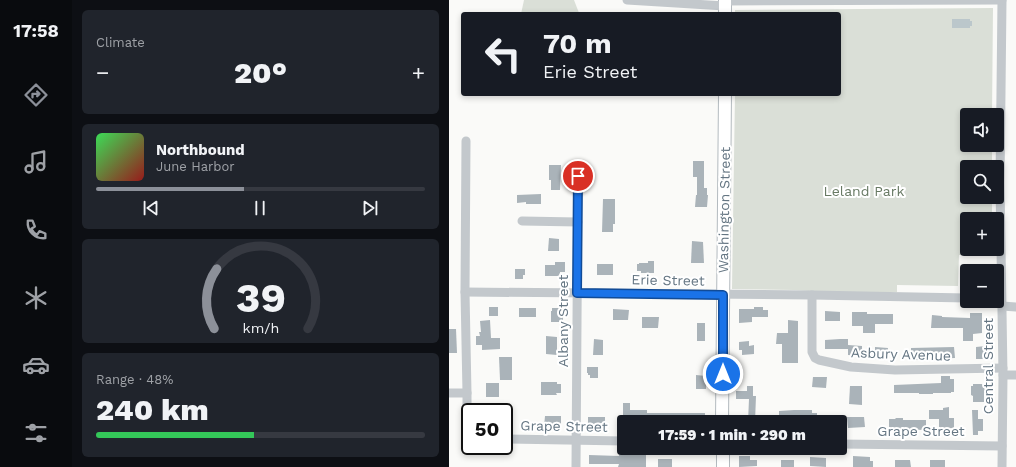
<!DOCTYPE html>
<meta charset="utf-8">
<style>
:root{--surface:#171b24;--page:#20242c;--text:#f1f3f6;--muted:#9ea1a6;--line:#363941;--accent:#8c9099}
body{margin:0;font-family:"Work Sans",sans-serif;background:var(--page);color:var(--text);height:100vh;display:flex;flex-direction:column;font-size:15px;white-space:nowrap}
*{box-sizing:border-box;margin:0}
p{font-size:13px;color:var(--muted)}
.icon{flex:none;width:22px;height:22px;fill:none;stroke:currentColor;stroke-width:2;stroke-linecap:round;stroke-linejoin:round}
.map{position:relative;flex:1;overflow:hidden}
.drawer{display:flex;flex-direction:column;gap:10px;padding:10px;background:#0d0f14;width:377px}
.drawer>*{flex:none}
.guide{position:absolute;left:12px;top:12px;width:380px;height:84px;border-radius:4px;box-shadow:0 2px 6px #0003;background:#171b24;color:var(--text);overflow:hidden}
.tools{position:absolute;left:511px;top:108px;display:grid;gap:8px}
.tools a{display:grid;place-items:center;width:44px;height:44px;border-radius:4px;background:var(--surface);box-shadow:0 2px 6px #0003;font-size:20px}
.speed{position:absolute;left:12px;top:403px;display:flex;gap:8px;font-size:20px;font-weight:700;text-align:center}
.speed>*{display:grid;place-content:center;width:52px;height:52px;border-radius:50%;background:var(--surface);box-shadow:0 2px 6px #0003;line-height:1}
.speed .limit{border:2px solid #111;border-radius:6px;background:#fff;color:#111}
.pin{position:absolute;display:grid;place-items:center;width:34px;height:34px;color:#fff;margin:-17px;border:2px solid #fff;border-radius:50%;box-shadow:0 1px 4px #0007}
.me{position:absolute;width:44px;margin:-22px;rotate:0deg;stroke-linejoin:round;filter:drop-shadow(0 0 3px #0008)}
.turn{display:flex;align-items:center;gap:14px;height:84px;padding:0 16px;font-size:18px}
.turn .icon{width:52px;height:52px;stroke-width:2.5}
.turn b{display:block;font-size:28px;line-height:34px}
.big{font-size:30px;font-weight:800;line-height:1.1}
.drawer .tile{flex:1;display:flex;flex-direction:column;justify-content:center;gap:6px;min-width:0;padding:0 14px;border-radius:6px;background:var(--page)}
.drawer .dial{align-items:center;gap:0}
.dial svg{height:104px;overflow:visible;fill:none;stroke:var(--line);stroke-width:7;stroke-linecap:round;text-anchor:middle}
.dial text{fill:var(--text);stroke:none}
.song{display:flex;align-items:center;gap:12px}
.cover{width:48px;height:48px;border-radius:6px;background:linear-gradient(135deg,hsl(130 70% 55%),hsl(0 70% 35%))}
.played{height:4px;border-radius:2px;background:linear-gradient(90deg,var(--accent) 45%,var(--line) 45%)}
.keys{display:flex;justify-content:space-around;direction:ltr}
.heat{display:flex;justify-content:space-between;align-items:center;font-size:22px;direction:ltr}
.charge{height:6px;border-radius:3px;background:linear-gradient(90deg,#34c759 48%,var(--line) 0)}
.trip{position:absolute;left:168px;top:415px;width:230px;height:40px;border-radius:4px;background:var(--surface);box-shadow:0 2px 6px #0003;font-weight:800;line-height:40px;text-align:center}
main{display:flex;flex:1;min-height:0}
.tabs{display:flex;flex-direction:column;width:72px;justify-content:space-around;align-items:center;background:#090b0e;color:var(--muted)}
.tabs .icon{width:28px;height:28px}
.tabs .current{color:var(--accent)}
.tabs b{font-size:18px;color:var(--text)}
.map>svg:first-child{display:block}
.green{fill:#dadfd7}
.water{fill:#bbc7cb}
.building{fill:#aab3b9}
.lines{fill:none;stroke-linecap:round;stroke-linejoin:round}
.secondary-casing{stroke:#b3babf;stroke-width:14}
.street{stroke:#c3c8cc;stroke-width:9}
.secondary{stroke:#fff;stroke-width:12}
.route-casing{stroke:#114b97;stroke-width:10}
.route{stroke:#1a73e8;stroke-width:7}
.labels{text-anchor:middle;stroke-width:4;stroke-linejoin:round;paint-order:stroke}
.park-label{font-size:14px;fill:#687a64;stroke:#fff}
.street-label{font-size:14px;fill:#657683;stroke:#fff}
</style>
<main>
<nav class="tabs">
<b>17:58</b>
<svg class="icon current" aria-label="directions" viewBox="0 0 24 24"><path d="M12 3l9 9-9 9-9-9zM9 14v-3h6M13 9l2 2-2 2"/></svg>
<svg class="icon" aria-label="music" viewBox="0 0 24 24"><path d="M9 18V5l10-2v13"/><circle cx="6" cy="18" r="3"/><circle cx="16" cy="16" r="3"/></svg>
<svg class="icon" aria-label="phone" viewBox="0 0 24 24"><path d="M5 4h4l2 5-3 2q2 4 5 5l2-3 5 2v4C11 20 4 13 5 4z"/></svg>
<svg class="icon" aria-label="climate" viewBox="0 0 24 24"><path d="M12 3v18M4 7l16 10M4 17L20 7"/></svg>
<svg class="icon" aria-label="car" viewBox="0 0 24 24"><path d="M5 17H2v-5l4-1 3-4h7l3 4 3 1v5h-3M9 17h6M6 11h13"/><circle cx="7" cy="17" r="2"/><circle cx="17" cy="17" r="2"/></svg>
<svg class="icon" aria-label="filters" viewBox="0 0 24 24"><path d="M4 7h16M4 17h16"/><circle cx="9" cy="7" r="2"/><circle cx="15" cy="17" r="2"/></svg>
</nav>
<section class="drawer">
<div class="tile"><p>Climate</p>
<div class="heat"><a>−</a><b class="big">20°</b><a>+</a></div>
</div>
<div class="tile">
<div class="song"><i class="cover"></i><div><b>Northbound</b><p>June Harbor</p></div></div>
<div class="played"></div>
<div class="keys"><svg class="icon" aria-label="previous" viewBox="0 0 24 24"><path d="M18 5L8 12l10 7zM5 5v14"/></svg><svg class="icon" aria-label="pause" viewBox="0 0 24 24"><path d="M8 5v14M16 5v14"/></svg><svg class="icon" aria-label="next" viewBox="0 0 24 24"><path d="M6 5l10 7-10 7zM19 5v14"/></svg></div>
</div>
<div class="tile dial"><svg viewBox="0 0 100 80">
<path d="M14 69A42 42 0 1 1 86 69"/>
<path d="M14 69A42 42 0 0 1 16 23" stroke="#8c9099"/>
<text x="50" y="56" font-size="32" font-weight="700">39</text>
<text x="50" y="72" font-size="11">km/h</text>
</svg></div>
<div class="tile"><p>Range · 48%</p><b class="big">240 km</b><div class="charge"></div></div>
</section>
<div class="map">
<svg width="567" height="467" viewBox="0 0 567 467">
<rect width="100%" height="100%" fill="#fafaf8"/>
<g class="green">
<polygon points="75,0 125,0 130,13 127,14 72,14"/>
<polygon points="544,8 543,115 518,115 518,145 543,145 543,167 518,167 518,197 543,197 543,219 518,219 518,249 543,249 543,254 510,255 509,286 448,285 448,292 374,292 345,290 283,289 286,94 390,94 390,14 286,14 286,10"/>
</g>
<polygon class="water" points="503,19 521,19 521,21 523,21 523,26 521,26 521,28 503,28"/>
<g class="building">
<polygon points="244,161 255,161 255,188 258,188 258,195 259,195 258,207 246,207 247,195 248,195 248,177 244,177"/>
<polygon points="100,165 112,165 111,190 102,190 102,180 100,180"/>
<polygon points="92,194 92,204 77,204 77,202 68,203 68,195"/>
<polygon points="154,199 166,199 166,224 164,224 164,232 153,232"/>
<polygon points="100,238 110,239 110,251 99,251"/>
<polygon points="243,241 254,242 255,263 242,263"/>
<polygon points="199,261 205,261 205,273 192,273 192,271 188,271 188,264 190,264 190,263 199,263"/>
<polygon points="106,262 116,262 116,272 111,272 111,276 96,276 96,265 106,265"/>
<rect x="148" y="264" width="16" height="11"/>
<polygon points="66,269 76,269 76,275 74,275 74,279 66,279"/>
<rect x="40" y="307" width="9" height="9"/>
<polygon points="305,307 314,307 314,310 319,310 319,317 303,317 303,322 290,323 290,309 305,309"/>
<rect x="70" y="308" width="17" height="9"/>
<polygon points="103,308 114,308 114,322 102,322 102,311 103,311"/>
<polygon points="164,309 180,310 179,320 164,320"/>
<polygon points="376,311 391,312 391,321 376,321"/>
<polygon points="403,312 418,312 418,314 444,314 444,324 426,324 426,333 414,333 414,326 403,326"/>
<polygon points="521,313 533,313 533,333 524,334 524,341 514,341 514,328 482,328 483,315 493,316 493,317 521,318"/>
<polygon points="193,317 210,317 209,328 193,328"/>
<polygon points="41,320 42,338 51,338 51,349 33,350 33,345 27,345 27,336 31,336 30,332 32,332 31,321"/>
<polygon points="339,320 349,321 349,363 333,363 333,344 327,344 328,333 339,333"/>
<rect x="248" y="323" width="8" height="18"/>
<polygon points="0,329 7,329 8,353 0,353"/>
<polygon points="97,336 108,337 108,355 97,354"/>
<polygon points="145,339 154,340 154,355 144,355"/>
<polygon points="391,339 399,339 399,349 376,349 376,340"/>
<polygon points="300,341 300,346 305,345 305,354 293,355 293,350 290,350 290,342"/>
<polygon points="399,345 413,346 413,356 399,355"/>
<polygon points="537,346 538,359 527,359 527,347"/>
<polygon points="426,347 439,348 438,358 426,357"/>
<polygon points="505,347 506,358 475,359 475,360 466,360 466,359 462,359 462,348"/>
<polygon points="50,357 63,357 63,380 51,380"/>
<polygon points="138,367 149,367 149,378 141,378 141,375 139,375 139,373 138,373"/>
<polygon points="247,375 257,376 257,389 247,389"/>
<polygon points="492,376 501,376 501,379 505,379 505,392 502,392 502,393 484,393 484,394 470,394 470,393 445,393 445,385 492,383"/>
<polygon points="364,377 378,377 377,388 363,387"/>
<polygon points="92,382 108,382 108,384 112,384 112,393 107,393 108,395 92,395"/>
<rect x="37" y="383" width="13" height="14"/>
<polygon points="524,384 537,384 537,393 535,393 535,402 524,402 524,396 522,395 522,386 524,386"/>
<polygon points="298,386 304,386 304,396 307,396 306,422 299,422 300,399 287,399 287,391 298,391"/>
<polygon points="401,386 413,386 413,405 400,404"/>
<polygon points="174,403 181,403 181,410 198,410 198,413 256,413 256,422 171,422 171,415 174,415"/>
<polygon points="500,407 500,418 505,418 505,428 490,429 490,419 480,419 480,410 494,410 494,408"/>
<polygon points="345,410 363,410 363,413 368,413 368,415 370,415 370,422 356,422 356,419 340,418 340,422 330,422 330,411"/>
<polygon points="523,410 529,410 529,419 534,419 534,431 529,431 529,435 524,435"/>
<polygon points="96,416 112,416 112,427 95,427"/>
<rect x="139" y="417" width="17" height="9"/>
<polygon points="398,417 415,417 416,427 399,428"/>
<polygon points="446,418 454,418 454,420 477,420 477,430 440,429 440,419 447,419"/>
<polygon points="186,454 197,454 197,467 169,467 170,464 140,464 140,455 170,456 170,455"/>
<polygon points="290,456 301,456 301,460 308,460 308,466 290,467"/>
<polygon points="404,456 421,457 421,461 424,461 424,467 404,467"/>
<polygon points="361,457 377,458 377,467 361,466"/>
<rect x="209" y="459" width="14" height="8"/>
<rect x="332" y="460" width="13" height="7"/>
<polygon points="446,460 461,460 462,467 446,467"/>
<rect x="481" y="460" width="15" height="7"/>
</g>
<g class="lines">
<defs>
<g id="secondary">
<polyline points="276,14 276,0"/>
<polyline points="273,422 276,94"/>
<polyline points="274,448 274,467"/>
</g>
</defs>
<use href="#secondary" class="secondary-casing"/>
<g class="street">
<polyline points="178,0 276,6"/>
<polyline points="553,0 551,183 554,375 553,467"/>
<polyline points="276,1 553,0"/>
<polyline points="17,141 16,292 18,393 18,405 21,417"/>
<polyline points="73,221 129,222"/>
<polyline points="16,292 363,295 518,298"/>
<polyline points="363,295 363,352 366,358 370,360 402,367 446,370 554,368"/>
<polyline points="553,306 567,307"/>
<polyline points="554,375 567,375"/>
<polyline points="0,393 18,393"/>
<polyline points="55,439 175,441"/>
<polyline points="391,444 553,446"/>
<polyline points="127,467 129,176"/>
</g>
<use href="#secondary" class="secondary"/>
</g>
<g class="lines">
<defs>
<polyline id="route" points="129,176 128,293 274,295 274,374"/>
</defs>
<use href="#route" class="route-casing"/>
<use href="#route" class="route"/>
</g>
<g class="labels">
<g class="park-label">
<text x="415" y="196">Leland Park</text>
</g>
<g class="street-label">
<text transform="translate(275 210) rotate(-89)" y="5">Washington Street</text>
<text transform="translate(219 280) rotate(1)" y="5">Erie Street</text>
<text transform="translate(114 321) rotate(-90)" y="5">Albany Street</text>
<text transform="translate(452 354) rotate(2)" y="5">Asbury Avenue</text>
<text transform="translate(539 366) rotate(-90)" y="5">Central Street</text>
<text transform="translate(115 426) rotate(1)" y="5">Grape Street</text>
<text x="472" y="436">Grape Street</text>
</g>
</g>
</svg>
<div class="tools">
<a><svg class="icon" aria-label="sound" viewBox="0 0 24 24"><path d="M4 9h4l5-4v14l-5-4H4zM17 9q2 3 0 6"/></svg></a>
<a><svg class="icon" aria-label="search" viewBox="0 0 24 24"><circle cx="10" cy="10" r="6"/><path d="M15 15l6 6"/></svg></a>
<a>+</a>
<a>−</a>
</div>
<div class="speed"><div class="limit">50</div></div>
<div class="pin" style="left:129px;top:176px;background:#d93025"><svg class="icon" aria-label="arrive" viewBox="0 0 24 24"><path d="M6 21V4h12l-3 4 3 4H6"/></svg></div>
<svg class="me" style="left:274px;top:374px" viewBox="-20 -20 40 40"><circle r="17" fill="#1a73e8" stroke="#fff" stroke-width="3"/><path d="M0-11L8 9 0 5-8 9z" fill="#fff"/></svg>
<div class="trip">17:59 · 1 min · 290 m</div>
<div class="guide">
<div class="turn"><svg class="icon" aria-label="left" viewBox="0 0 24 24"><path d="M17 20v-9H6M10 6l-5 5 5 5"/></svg><div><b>70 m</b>Erie Street</div></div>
</div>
</div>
</main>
